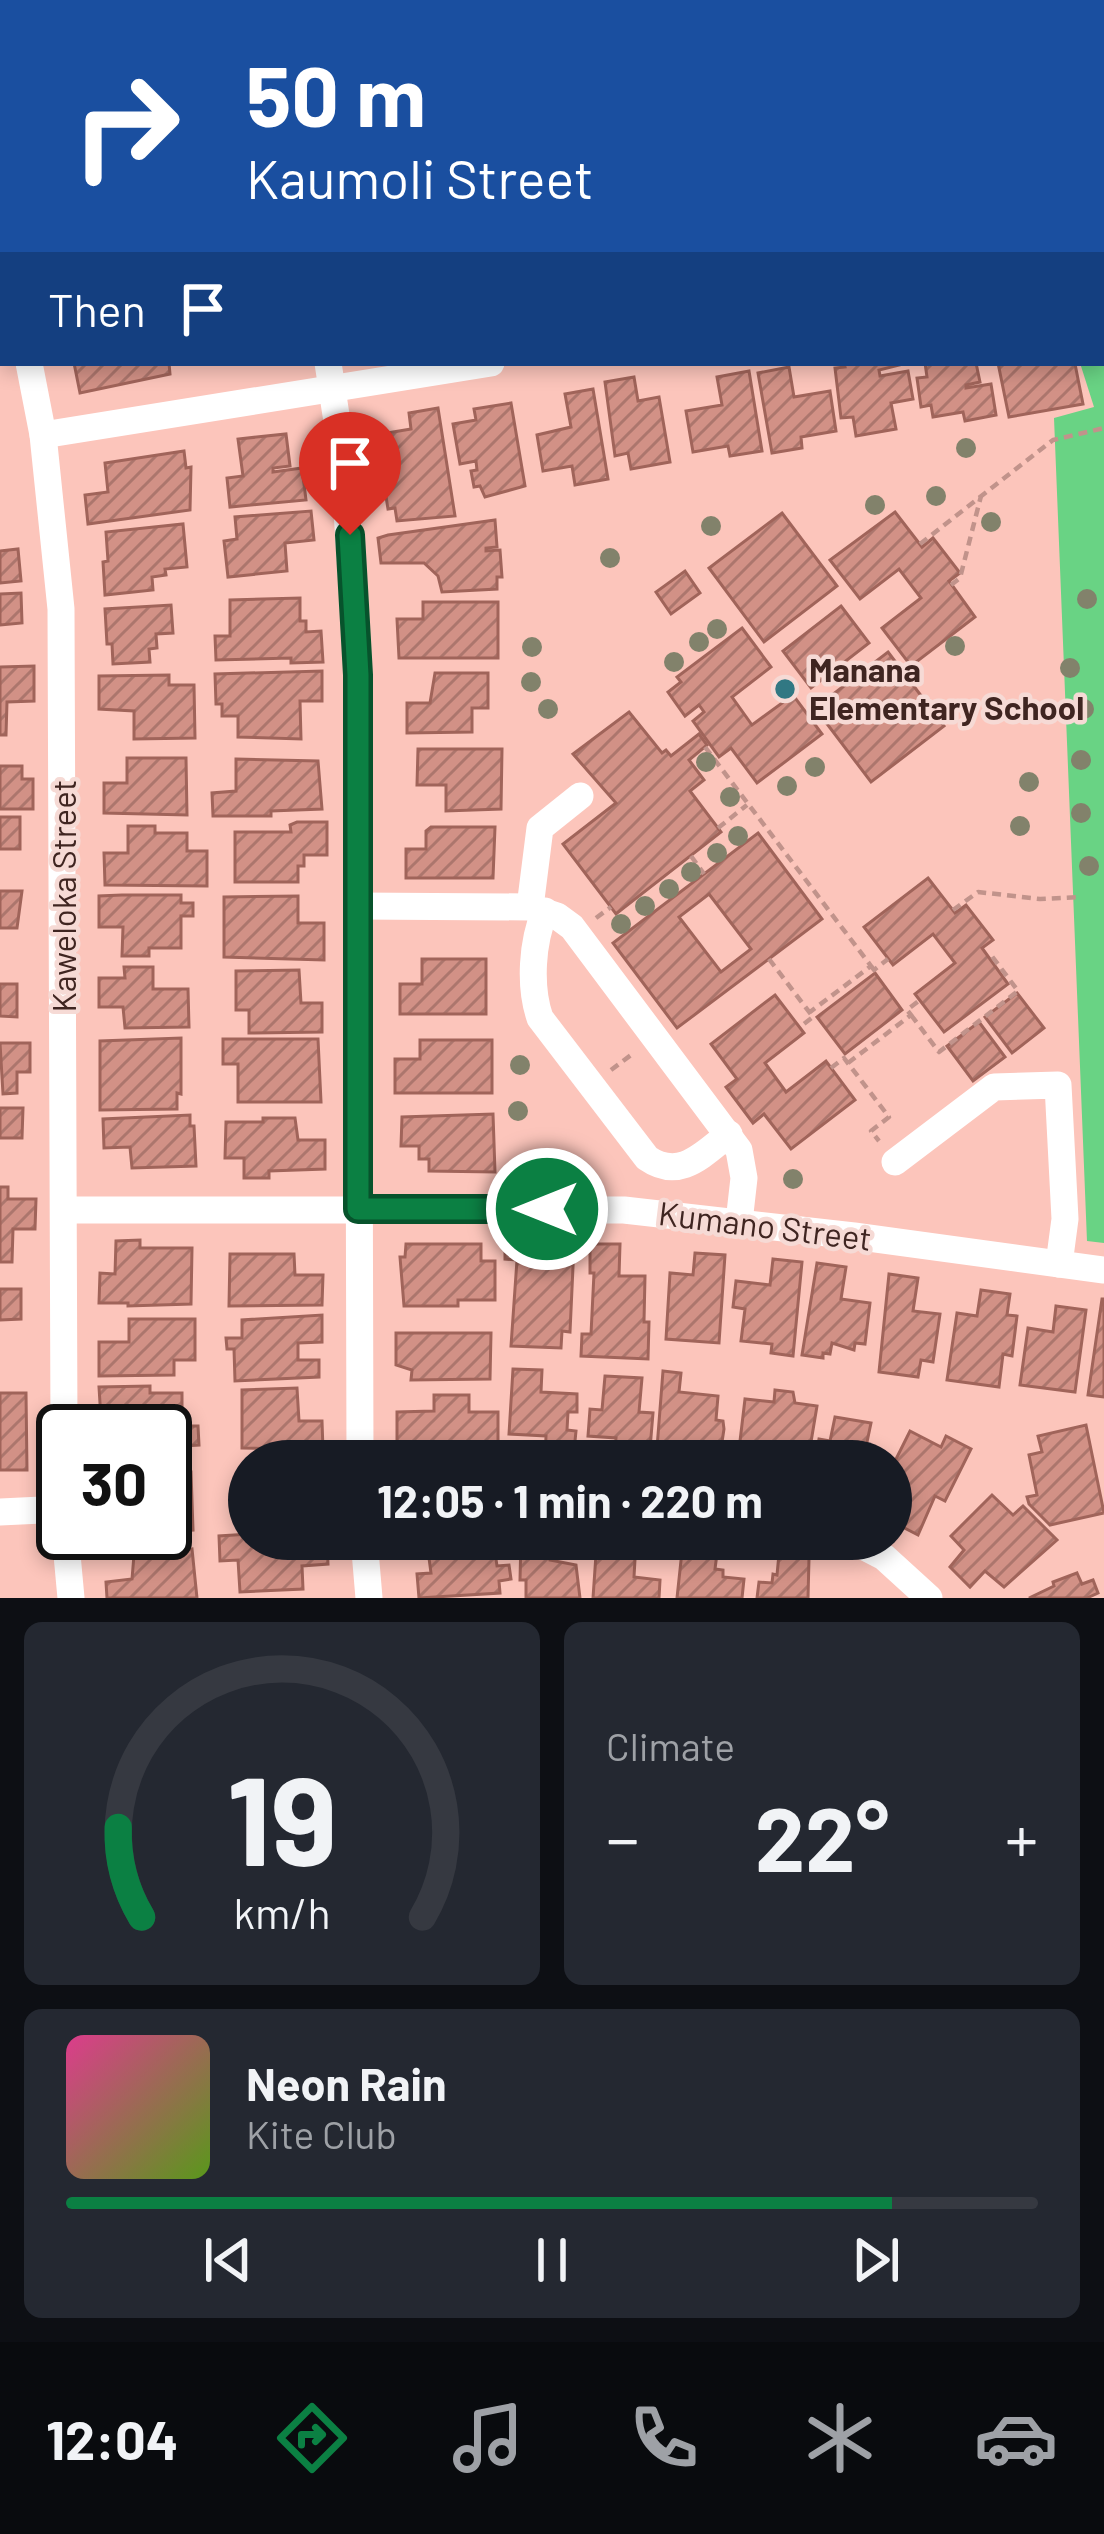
<!DOCTYPE html>
<meta charset="utf-8">
<style>
:root{--surface:#171b24;--page:#242831;--text:#f1f3f6;--muted:#9ea1a6;--line:#363941;--accent:#0b8043}
body{margin:0;font-family:Barlow,sans-serif;background:var(--page);color:var(--text);height:100vh;display:flex;flex-direction:column;font-size:45px;white-space:nowrap}
*{box-sizing:border-box;margin:0}
p{font-size:39px;color:var(--muted)}
.icon{flex:none;width:66px;height:66px;fill:none;stroke:currentColor;stroke-width:2;stroke-linecap:round;stroke-linejoin:round}
.map{position:relative;height:1598px;overflow:hidden}
.details{display:flex;flex-direction:column;gap:24px;padding:24px;background:#0d0f14;flex:1}
.details>*{flex:none}
.banner{position:absolute;left:0px;top:0px;width:1104px;height:366px;box-shadow:0 6px 18px #0003;background:#1a4fa0;color:#fff;overflow:hidden}
.speed{position:absolute;left:36px;top:1404px;display:flex;gap:24px;font-size:60px;font-weight:700;text-align:center}
.speed>*{display:grid;place-content:center;width:156px;height:156px;border-radius:50%;background:var(--surface);box-shadow:0 6px 18px #0003;line-height:1}
.speed .limit{border:6px solid #111;border-radius:18px;background:#fff;color:#111}
.pin{position:absolute;display:grid;place-items:center;width:102px;height:102px;color:#fff;margin:-123px -51px;border-radius:50% 50% 50% 0;rotate:-45deg;box-shadow:0 0 12px #0007}
.pin .icon{rotate:45deg}
.me{position:absolute;width:132px;margin:-66px;rotate:270deg;stroke-linejoin:round;filter:drop-shadow(0 0 9px #0008)}
.turn{display:flex;align-items:center;gap:42px;height:252px;padding:0 48px;font-size:54px}
.turn .icon{width:156px;height:156px;stroke-width:2.5}
.turn b{display:block;font-size:84px;line-height:102px}
.then{display:flex;align-items:center;height:114px;padding:0 48px;background:#0003;gap:24px;font-size:45px}
.big{font-size:90px;font-weight:700;line-height:1.1}
.details .widget{flex:1;display:flex;flex-direction:column;justify-content:center;gap:18px;min-width:0;padding:0 42px;border-radius:18px;background:var(--page)}
.details .dial{align-items:center;gap:0}
.dial svg{height:312px;overflow:visible;fill:none;stroke:var(--line);stroke-width:7;stroke-linecap:round;text-anchor:middle}
.dial text{fill:var(--text);stroke:none}
.song{display:flex;align-items:center;gap:36px}
.cover{width:144px;height:144px;border-radius:18px;background:linear-gradient(135deg,hsl(330 70% 55%),hsl(90 70% 35%))}
.played{height:12px;border-radius:6px;background:linear-gradient(90deg,var(--accent) 85%,var(--line) 85%)}
.keys{display:flex;justify-content:space-around;direction:ltr}
.heat{display:flex;justify-content:space-between;align-items:center;font-size:66px;direction:ltr}
.details .tiles{flex:1;display:grid;gap:24px;grid-template-columns:1fr 1fr}
.widget:last-child{grid-column:span 2}
.trip{position:absolute;left:228px;top:1440px;width:684px;height:120px;border-radius:60px;background:var(--surface);box-shadow:0 6px 18px #0003;font-weight:700;line-height:120px;text-align:center}
.dock{display:flex;height:192px;justify-content:space-around;align-items:center;background:#090b0e;color:var(--muted)}
.dock .icon{width:84px;height:84px}
.dock .on{color:var(--accent)}
.dock b{font-size:54px;color:var(--text)}
.map>svg:first-child{display:block}
.green{fill:#69d384}
.building{fill:url(#building-hatch);stroke:#a0645a;stroke-width:3;fill-rule:evenodd}
.lines{fill:none;stroke-linecap:round;stroke-linejoin:round}
.path{stroke:#c1938b;stroke-width:4.5;stroke-dasharray:9 6;stroke-linecap:butt}
.minor{stroke:#fff;stroke-width:27}
.tree{fill:#82826b}
.route-casing{stroke:#07532c;stroke-width:30}
.route{stroke:#0b8043;stroke-width:21}
.poi-dot{fill:#317883;stroke:#f6dad5;stroke-width:4.5}
.labels{text-anchor:middle;stroke-width:9;stroke-linejoin:round;paint-order:stroke}
.poi-label{font-size:33px;font-weight:bold;fill:#3f2521;stroke:#f6dad5;text-anchor:start}
.street-label{font-size:33px;fill:#3f2521;stroke:#f6dad5}
</style>
<div class="map">
<svg width="1104" height="1598" viewBox="0 0 1104 1598">
<defs>
<pattern id="building-hatch" width="6" height="6" patternUnits="userSpaceOnUse" patternTransform="scale(3)"><rect width="6" height="6" fill="#d29186"/><path d="M-1 1l2-2M0 6l6-6M5 7l2-2" fill="none" stroke="#ac766d"/></pattern>
</defs>
<rect width="100%" height="100%" fill="#fcc5bb"/>
<polygon class="green" points="1104,276 1104,1243 1087,1241 1054,418 1094,407 1080,363 1101,363"/>
<g class="building">
<polygon points="74,363 169,363 170,374 80,393"/>
<polygon points="844,363 907,363 879,370 880,376 908,371 913,399 891,403 896,429 856,436 853,417 841,418 835,368 845,367"/>
<polygon points="925,363 976,363 980,382 966,385 966,388 991,384 996,415 965,421 963,412 933,417 931,405 921,407 917,378 927,377"/>
<polygon points="998,363 1075,364 1083,404 1009,417"/>
<polygon points="789,367 794,397 830,391 836,431 801,437 802,448 772,453 758,373"/>
<polygon points="749,371 762,451 730,456 728,446 693,452 686,411 722,405 717,377"/>
<polygon points="634,377 638,401 659,397 670,462 631,469 628,453 615,456 605,382"/>
<polygon points="593,389 608,479 575,485 572,466 543,471 537,435 571,427 565,394"/>
<polygon points="511,403 525,486 485,497 480,486 474,487 471,471 477,470 476,461 460,464 453,424 476,420 474,409"/>
<polygon points="438,408 455,516 397,521 395,508 388,509 381,465 377,466 375,435 411,429 409,413"/>
<polygon points="286,434 290,466 273,468 273,472 302,468 306,500 230,507 227,478 243,476 238,439"/>
<polygon points="184,451 186,468 191,467 190,510 88,524 85,495 108,492 105,463"/>
<polygon points="311,511 314,540 285,543 287,571 228,577 224,541 237,539 235,517"/>
<polygon points="895,512 922,547 933,538 960,573 949,581 975,617 911,666 882,628 921,598 899,569 860,599 830,560"/>
<polygon points="782,513 837,586 764,642 709,568"/>
<polygon points="495,520 497,547 486,548 486,551 500,550 502,577 497,577 497,589 442,592 438,576 424,563 381,563 378,538 388,535"/>
<polygon points="183,524 187,567 165,569 166,575 152,577 153,590 105,595 103,562 108,561 106,532"/>
<polygon points="18,549 21,581 0,583 0,551"/>
<polygon points="685,571 700,593 671,614 656,592"/>
<polygon points="21,593 22,623 0,625 0,594"/>
<polygon points="300,598 300,621 306,621 306,632 321,631 323,662 291,663 291,658 216,660 215,636 230,636 230,600"/>
<polygon points="423,602 498,602 498,658 399,658 397,619 423,619"/>
<polygon points="171,605 173,633 156,634 157,648 149,649 150,662 113,664 112,644 107,644 105,609"/>
<polygon points="841,606 869,643 811,688 783,651"/>
<polygon points="742,628 771,667 732,697 752,725 793,695 822,734 757,783 731,748 719,757 693,721 704,712 699,705 685,716 668,692 681,682 677,677"/>
<polygon points="888,652 944,726 871,782 815,708"/>
<polygon points="34,666 34,701 7,702 6,735 0,735 0,667"/>
<polygon points="322,671 322,701 300,701 301,739 238,737 238,716 222,716 222,704 216,704 215,674"/>
<polygon points="435,673 488,673 488,708 472,708 472,732 407,733 407,703 430,703"/>
<polygon points="169,675 169,685 194,685 195,738 134,739 134,711 99,709 99,676"/>
<polygon points="629,712 662,753 666,750 671,756 699,734 707,745 689,760 704,780 690,791 721,832 616,914 563,844 616,803 573,754"/>
<polygon points="418,749 502,749 501,809 446,811 446,785 417,785"/>
<polygon points="127,758 186,758 187,815 104,813 104,783 127,783"/>
<polygon points="236,759 318,761 322,809 271,811 271,816 213,816 212,793 236,791"/>
<polygon points="0,766 22,766 22,779 33,779 33,809 0,809"/>
<rect x="0" y="817" width="20" height="32"/>
<polygon points="297,822 327,822 327,855 304,855 304,866 298,866 298,882 235,882 235,832 291,832 290,825"/>
<polygon points="128,826 155,826 155,833 187,833 187,851 207,851 207,886 105,885 104,853 128,853"/>
<polygon points="431,827 495,827 493,878 406,878 406,849 426,849 426,831"/>
<path d="M758,833L822,919L677,1028L613,943ZM709,894L751,949L721,972L679,917Z"/>
<polygon points="928,878 955,913 966,905 993,940 982,948 1008,984 944,1032 915,994 955,963 933,934 893,965 864,927"/>
<polygon points="0,891 22,891 17,928 0,928"/>
<polygon points="122,895 181,895 181,903 193,903 193,916 181,916 181,948 149,948 149,956 122,956 123,927 99,927 99,896"/>
<polygon points="298,896 298,923 324,923 324,960 224,957 224,897"/>
<polygon points="422,959 486,959 486,1014 400,1014 400,984 422,984"/>
<polygon points="124,967 153,967 153,989 188,989 189,1027 125,1028 123,1007 99,1007 99,978 125,978"/>
<polygon points="299,970 301,1003 322,1003 322,1032 249,1033 249,1010 236,1010 236,971"/>
<polygon points="875,973 902,1010 845,1054 817,1017"/>
<polygon points="0,984 17,984 17,1017 0,1016"/>
<polygon points="1017,993 1044,1028 1012,1053 985,1017"/>
<polygon points="775,995 804,1033 765,1063 786,1092 826,1061 855,1100 791,1149 764,1114 753,1123 726,1087 737,1079 711,1044"/>
<polygon points="979,1022 1005,1057 973,1081 947,1046"/>
<polygon points="181,1038 181,1094 177,1093 177,1109 100,1110 100,1041"/>
<polygon points="223,1039 318,1039 321,1102 238,1102 238,1064 223,1064"/>
<polygon points="420,1040 492,1040 492,1093 395,1093 395,1059 420,1059"/>
<polygon points="0,1043 30,1043 30,1072 17,1072 17,1093 3,1094"/>
<polygon points="0,1108 23,1108 22,1138 0,1138"/>
<polygon points="493,1114 495,1172 429,1171 429,1159 419,1159 419,1146 401,1146 402,1117"/>
<polygon points="190,1115 190,1126 194,1126 196,1166 132,1168 130,1147 104,1148 103,1119"/>
<polygon points="263,1118 295,1118 298,1140 325,1140 325,1169 269,1171 269,1178 244,1178 244,1158 225,1158 226,1122 263,1122"/>
<polygon points="0,1187 8,1187 8,1199 36,1199 35,1229 13,1229 12,1262 0,1262"/>
<polygon points="140,1240 140,1248 192,1248 191,1304 128,1306 128,1303 99,1303 100,1273 115,1274 116,1241"/>
<polygon points="517,1243 574,1245 570,1332 562,1331 561,1348 511,1346 517,1260 505,1259 505,1247 517,1248"/>
<polygon points="406,1244 481,1244 481,1261 495,1261 495,1300 458,1300 458,1306 404,1306 400,1257 405,1257"/>
<polygon points="590,1244 620,1244 619,1276 645,1276 644,1322 649,1322 648,1359 581,1356 582,1334 591,1334 594,1273 590,1273"/>
<polygon points="695,1253 725,1255 719,1343 666,1339 670,1273 693,1275"/>
<polygon points="230,1254 294,1254 295,1275 323,1275 322,1305 229,1306"/>
<polygon points="773,1259 802,1262 793,1356 771,1353 772,1344 741,1341 745,1309 733,1307 736,1281 770,1285"/>
<polygon points="817,1263 846,1267 841,1299 870,1303 865,1344 855,1343 854,1350 832,1343 830,1354 823,1353 823,1358 802,1355"/>
<polygon points="889,1274 918,1278 913,1311 940,1314 933,1362 921,1360 918,1377 879,1372"/>
<polygon points="0,1289 21,1289 21,1319 0,1320"/>
<polygon points="981,1290 1010,1294 1007,1315 1017,1316 1012,1356 1003,1354 999,1387 947,1380 957,1313 977,1316"/>
<polygon points="1102,1299 1104,1299 1104,1397 1088,1395"/>
<polygon points="1056,1306 1086,1310 1075,1392 1020,1385 1028,1328 1053,1332"/>
<polygon points="322,1315 322,1342 298,1343 298,1360 319,1360 319,1377 235,1381 234,1349 227,1349 226,1338 242,1338 242,1320"/>
<polygon points="129,1319 195,1319 195,1360 174,1360 174,1375 99,1376 99,1342 129,1342"/>
<polygon points="396,1333 491,1333 490,1379 411,1380 412,1370 396,1365"/>
<polygon points="513,1369 542,1370 541,1392 577,1394 577,1412 568,1412 567,1430 576,1431 573,1461 545,1461 546,1436 509,1434"/>
<polygon points="663,1371 681,1373 679,1392 718,1396 716,1420 723,1421 724,1429 720,1455 690,1452 690,1461 660,1461 661,1448 657,1448"/>
<polygon points="605,1376 642,1378 639,1412 653,1413 649,1461 614,1461 616,1438 588,1436 590,1409 602,1410"/>
<polygon points="150,1386 150,1393 182,1393 182,1426 198,1426 199,1445 165,1447 165,1431 122,1431 122,1419 101,1419 99,1387"/>
<polygon points="297,1388 299,1421 322,1421 323,1450 242,1448 242,1390"/>
<polygon points="775,1390 793,1392 795,1403 817,1406 810,1448 799,1446 797,1461 738,1458 745,1399 774,1402"/>
<polygon points="0,1393 26,1393 27,1470 0,1470"/>
<polygon points="434,1395 469,1395 469,1412 498,1412 498,1459 450,1459 450,1452 397,1452 397,1412 434,1411"/>
<polygon points="835,1417 871,1423 863,1461 815,1461 819,1439 830,1441"/>
<polygon points="1086,1425 1104,1513 1050,1525 1029,1504 1027,1497 1037,1495 1029,1455 1042,1452 1038,1436"/>
<polygon points="910,1431 941,1447 946,1436 971,1449 945,1501 935,1496 918,1535 891,1521 891,1469"/>
<polygon points="239,1471 249,1471 249,1521 241,1522"/>
<polygon points="191,1472 193,1530 165,1532 165,1473"/>
<polygon points="992,1495 1013,1515 1023,1506 1057,1540 1004,1587 985,1571 970,1587 950,1567 964,1550 951,1536"/>
<polygon points="249,1534 249,1539 327,1539 328,1564 302,1566 303,1589 240,1592 238,1560 220,1561 219,1536"/>
<polygon points="461,1539 493,1539 497,1566 509,1565 511,1579 499,1581 500,1593 419,1598 417,1574 431,1573 427,1543"/>
<polygon points="521,1539 550,1539 550,1560 576,1565 580,1598 526,1598 526,1580 520,1580"/>
<polygon points="597,1540 636,1542 634,1577 660,1580 659,1598 593,1598"/>
<polygon points="683,1542 718,1546 715,1569 723,1570 723,1577 744,1579 742,1598 677,1598"/>
<polygon points="192,1549 197,1598 107,1598 106,1582 132,1579 134,1555"/>
<polygon points="779,1554 809,1558 808,1598 757,1598 759,1582 772,1583 773,1574 777,1575"/>
<polygon points="1077,1573 1082,1584 1093,1580 1098,1593 1087,1598 1029,1598 1054,1586 1053,1582"/>
</g>
<g class="lines">
<g class="path">
<polyline points="1101,343 1104,351"/>
<polyline points="920,544 1053,440 1104,428"/>
<polyline points="951,585 960,578 981,496"/>
<polyline points="705,747 871,966 810,1012"/>
<polyline points="718,828 747,805"/>
<polyline points="691,856 704,874"/>
<polyline points="953,910 978,892 1040,899 1081,897"/>
<polyline points="596,918 611,907"/>
<polyline points="769,959 813,1017 800,1027"/>
<polyline points="871,966 874,970 888,959"/>
<polyline points="911,1015 939,1052 1018,991 991,955 989,958"/>
<polyline points="848,1063 911,1015 907,1010 920,1000"/>
<polyline points="831,1068 844,1058 889,1117 871,1131 879,1141"/>
<polyline points="611,1070 635,1052"/>
</g>
<g class="minor">
<polyline points="247,0 248,3"/>
<polyline points="636,0 637,3"/>
<polyline points="958,0 959,3"/>
<polyline points="0,238 3,251"/>
<polyline points="1101,246 1104,245"/>
<polyline points="29,363 43,435 61,609 64,1431"/>
<polyline points="328,363 344,467 358,675 360,1461"/>
<polyline points="43,435 491,363"/>
<polyline points="357,906 530,907 557,916 572,927 739,1150 744,1178 739,1222"/>
<polyline points="530,907 540,828 580,796"/>
<path d="M545,911C532,942 529,986 540,1018L647,1158C680,1181 703,1154 729,1134"/>
<polyline points="895,1162 994,1087 1058,1085 1065,1219 1059,1264"/>
<polyline points="64,1210 624,1210 854,1236 1104,1270"/>
<polyline points="0,1512 63,1509"/>
<polyline points="65,1533 71,1598"/>
<polyline points="364,1539 369,1598"/>
<polyline points="849,1539 884,1557 929,1598"/>
</g>
</g>
<g class="tree">
<circle cx="966" cy="448" r="10"/>
<circle cx="936" cy="496" r="10"/>
<circle cx="875" cy="505" r="10"/>
<circle cx="991" cy="522" r="10"/>
<circle cx="711" cy="526" r="10"/>
<circle cx="610" cy="558" r="10"/>
<circle cx="1087" cy="599" r="10"/>
<circle cx="717" cy="629" r="10"/>
<circle cx="699" cy="642" r="10"/>
<circle cx="955" cy="646" r="10"/>
<circle cx="532" cy="647" r="10"/>
<circle cx="674" cy="662" r="10"/>
<circle cx="1070" cy="668" r="10"/>
<circle cx="531" cy="682" r="10"/>
<circle cx="548" cy="709" r="10"/>
<circle cx="1084" cy="709" r="10"/>
<circle cx="1081" cy="760" r="10"/>
<circle cx="706" cy="762" r="10"/>
<circle cx="815" cy="767" r="10"/>
<circle cx="1029" cy="782" r="10"/>
<circle cx="787" cy="786" r="10"/>
<circle cx="730" cy="797" r="10"/>
<circle cx="1081" cy="813" r="10"/>
<circle cx="1020" cy="826" r="10"/>
<circle cx="738" cy="836" r="10"/>
<circle cx="717" cy="853" r="10"/>
<circle cx="1089" cy="866" r="10"/>
<circle cx="691" cy="872" r="10"/>
<circle cx="669" cy="889" r="10"/>
<circle cx="645" cy="906" r="10"/>
<circle cx="621" cy="924" r="10"/>
<circle cx="520" cy="1065" r="10"/>
<circle cx="518" cy="1111" r="10"/>
<circle cx="793" cy="1179" r="10"/>
</g>
<g class="lines">
<defs>
<polyline id="route" points="350,535 358,675 358,1209 547,1209"/>
</defs>
<use href="#route" class="route-casing"/>
<use href="#route" class="route"/>
</g>
<circle class="poi-dot" cx="785" cy="689" r="12"/>
<g class="labels">
<g class="poi-label">
<text x="809" y="682">Manana<tspan x="809" dy="38">Elementary School</tspan></text>
</g>
<g class="street-label">
<text transform="translate(64 896) rotate(-90)" y="12">Kaweloka Street</text>
<text transform="translate(765 1226) rotate(7)" y="12">Kumano Street</text>
</g>
</g>
</svg>
<div class="speed"><div class="limit">30</div></div>
<div class="pin" style="left:350px;top:535px;background:#d93025"><svg class="icon" aria-label="arrive" viewBox="0 0 24 24"><path d="M6 21V4h12l-3 4 3 4H6"/></svg></div>
<svg class="me" style="left:547px;top:1209px" viewBox="-20 -20 40 40"><circle r="17" fill="#0b8043" stroke="#fff" stroke-width="3"/><path d="M0-11L8 9 0 5-8 9z" fill="#fff"/></svg>
<div class="trip">12:05 · 1 min · 220 m</div>
<div class="banner">
<div class="turn"><svg class="icon" aria-label="right" viewBox="0 0 24 24"><path d="M7 20v-9h11M14 6l5 5-5 5"/></svg><div><b>50 m</b>Kaumoli Street</div></div>
<div class="then">Then<svg class="icon" aria-label="arrive" viewBox="0 0 24 24"><path d="M6 21V4h12l-3 4 3 4H6"/></svg></div>
</div>
</div>
<section class="details">
<div class="tiles">
<div class="widget dial"><svg viewBox="0 0 100 80">
<path d="M14 69A42 42 0 1 1 86 69"/>
<path d="M14 69A42 42 0 0 1 8 46" stroke="#0b8043"/>
<text x="50" y="56" font-size="32" font-weight="700">19</text>
<text x="50" y="72" font-size="11">km/h</text>
</svg></div>
<div class="widget"><p>Climate</p>
<div class="heat"><a>−</a><b class="big">22°</b><a>+</a></div>
</div>
<div class="widget">
<div class="song"><i class="cover"></i><div><b>Neon Rain</b><p>Kite Club</p></div></div>
<div class="played"></div>
<div class="keys"><svg class="icon" aria-label="previous" viewBox="0 0 24 24"><path d="M18 5L8 12l10 7zM5 5v14"/></svg><svg class="icon" aria-label="pause" viewBox="0 0 24 24"><path d="M8 5v14M16 5v14"/></svg><svg class="icon" aria-label="next" viewBox="0 0 24 24"><path d="M6 5l10 7-10 7zM19 5v14"/></svg></div>
</div>
</div>
</section>
<nav class="dock">
<b>12:04</b>
<svg class="icon on" aria-label="directions" viewBox="0 0 24 24"><path d="M12 3l9 9-9 9-9-9zM9 14v-3h6M13 9l2 2-2 2"/></svg>
<svg class="icon" aria-label="music" viewBox="0 0 24 24"><path d="M9 18V5l10-2v13"/><circle cx="6" cy="18" r="3"/><circle cx="16" cy="16" r="3"/></svg>
<svg class="icon" aria-label="phone" viewBox="0 0 24 24"><path d="M5 4h4l2 5-3 2q2 4 5 5l2-3 5 2v4C11 20 4 13 5 4z"/></svg>
<svg class="icon" aria-label="climate" viewBox="0 0 24 24"><path d="M12 3v18M4 7l16 10M4 17L20 7"/></svg>
<svg class="icon" aria-label="car" viewBox="0 0 24 24"><path d="M5 17H2v-5l4-1 3-4h7l3 4 3 1v5h-3M9 17h6M6 11h13"/><circle cx="7" cy="17" r="2"/><circle cx="17" cy="17" r="2"/></svg>
</nav>
